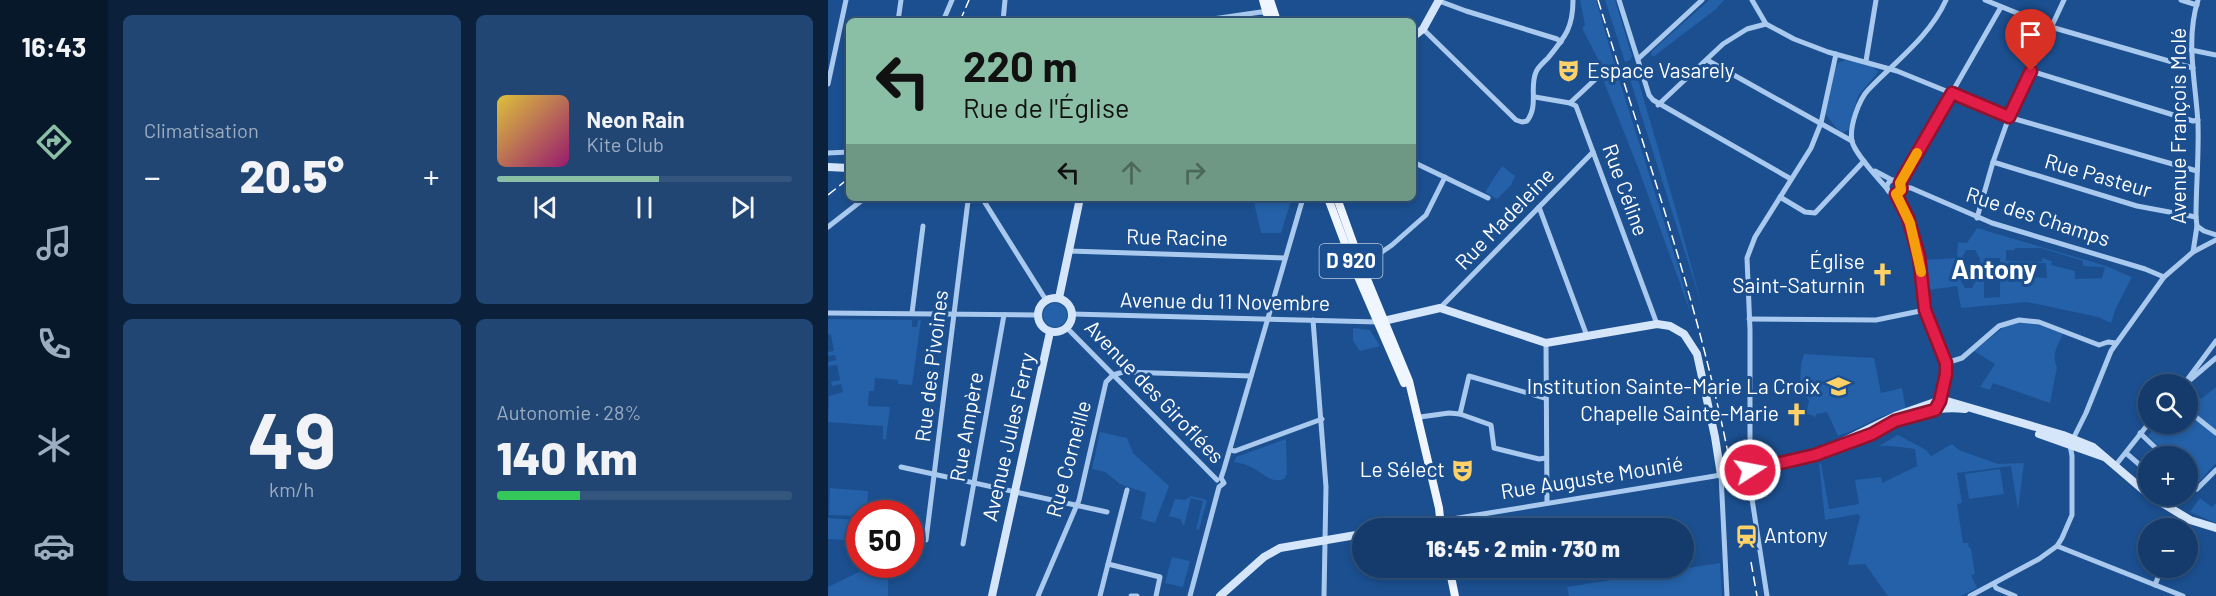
<!DOCTYPE html>
<html lang="fr">
<meta charset="utf-8">
<style>
:root{--surface:#143b6b;--page:#214673;--text:#f1f3f6;--muted:#9dadc1;--line:#33557e;--accent:#8abfa5}
body{margin:0;font-family:Barlow,sans-serif;background:var(--page);color:var(--text);height:100vh;display:flex;flex-direction:column;font-size:22px;white-space:nowrap}
*{box-sizing:border-box;margin:0}
p{font-size:20px;color:var(--muted)}
.icon{flex:none;width:33px;height:33px;fill:none;stroke:currentColor;stroke-width:2;stroke-linecap:round;stroke-linejoin:round}
.map{position:relative;flex:1;overflow:hidden}
.details{display:flex;flex-direction:column;gap:15px;padding:15px;background:#0b203b;width:720px}
.details>*{flex:none}
.hud{position:absolute;left:18px;top:18px;width:570px;height:183px;border-radius:9px;box-shadow:0 3px 9px #0003,0 0 0 2px var(--line);background:#8abfa5;color:#111;overflow:hidden}
.controls{position:absolute;left:1310px;top:374px;display:grid;gap:12px}
.controls a{display:grid;place-items:center;width:60px;height:60px;border-radius:50%;background:var(--surface);box-shadow:0 3px 9px #0003,0 0 0 2px var(--line);font-size:30px}
.speed{position:absolute;left:18px;top:500px;display:flex;gap:12px;font-size:30px;font-weight:700;text-align:center}
.speed>*{display:grid;place-content:center;width:78px;height:78px;border-radius:50%;background:var(--surface);box-shadow:0 3px 9px #0003,0 0 0 2px var(--line);line-height:1}
.speed .limit{border:9px solid #d22;background:#fff;color:#111}
.pin{position:absolute;display:grid;place-items:center;width:51px;height:51px;color:#fff;margin:-62px -26px;border-radius:50% 50% 50% 0;rotate:-45deg;box-shadow:0 0 6px #0007}
.pin .icon{rotate:45deg}
.me{position:absolute;width:66px;margin:-33px;rotate:79deg;stroke-linejoin:round;filter:drop-shadow(0 0 4px #0008)}
.turn{display:flex;align-items:center;gap:21px;height:126px;padding:0 18px;font-size:27px}
.turn .icon{width:78px;height:78px;stroke-width:2.5}
.turn b{display:block;font-size:42px;line-height:51px}
.lanes{display:flex;align-items:center;height:57px;padding:0 18px;background:#0003;justify-content:center;gap:30px;direction:ltr}
.lanes .off{opacity:.35}
.big{font-size:45px;font-weight:800;line-height:1.1}
.details .card{flex:1;display:flex;flex-direction:column;justify-content:center;gap:9px;min-width:0;padding:0 21px;border-radius:9px;background:var(--page)}
.details .dial{align-items:center;gap:0}
.dial b{font-size:78px;line-height:1}
.song{display:flex;align-items:center;gap:18px}
.cover{width:72px;height:72px;border-radius:9px;background:linear-gradient(135deg,hsl(50 70% 55%),hsl(320 70% 35%))}
.played{height:6px;border-radius:3px;background:linear-gradient(90deg,var(--accent) 55%,var(--line) 55%)}
.keys{display:flex;justify-content:space-around;direction:ltr}
.heat{display:flex;justify-content:space-between;align-items:center;font-size:33px;direction:ltr}
.charge{height:9px;border-radius:4px;background:linear-gradient(90deg,#34c759 28%,var(--line) 0)}
.details .tiles{flex:1;display:grid;gap:15px;grid-template-columns:repeat(2,1fr)}
.trip{position:absolute;left:524px;top:518px;width:342px;height:60px;border-radius:30px;background:var(--surface);box-shadow:0 3px 9px #0003,0 0 0 2px var(--line);font-weight:800;line-height:60px;text-align:center}
main{display:flex;flex:1;min-height:0}
.tab-bar{display:flex;flex-direction:column;width:108px;justify-content:space-around;align-items:center;background:#08182b;color:var(--muted)}
.tab-bar .icon{width:42px;height:42px}
.tab-bar .current{color:var(--accent)}
.tab-bar b{font-size:27px;color:var(--text)}
.map>svg:first-child{display:block}
.green{fill:#2461a8;fill-rule:evenodd}
.lines{fill:none;stroke-linecap:round;stroke-linejoin:round}
.street{stroke:#a9c9ee;stroke-width:5}
.secondary{stroke:#d6e6fa;stroke-width:8}
.primary{stroke:#f0f6ff;stroke-width:8}
.rail{stroke:#fff;stroke-width:1.5;stroke-dasharray:10 4.5;stroke-linecap:butt}
.route-casing{stroke:#92132f;stroke-width:15}
.route{stroke:#e11d48;stroke-width:10}
.slow{stroke:#f59e0b;stroke-width:10}
.labels{text-anchor:middle;stroke-width:6;stroke-linejoin:round;paint-order:stroke}
.shield{fill:#1b4f8f;stroke:#bbcadd;stroke-width:1.5}
.shield-label{font-size:20px;font-weight:bold;fill:#fff}
.poi-label{font-size:21px;fill:#fff;stroke:#1b4f8f;text-anchor:end}
.street-label{font-size:21px;fill:#fff;stroke:#1b4f8f}
.district-label{font-size:27px;font-weight:bold;fill:#fff;stroke:#1b4f8f}
</style>
<main>
<nav class="tab-bar">
<b>16:43</b>
<svg class="icon current" aria-label="directions" viewBox="0 0 24 24"><path d="M12 3l9 9-9 9-9-9zM9 14v-3h6M13 9l2 2-2 2"/></svg>
<svg class="icon" aria-label="music" viewBox="0 0 24 24"><path d="M9 18V5l10-2v13"/><circle cx="6" cy="18" r="3"/><circle cx="16" cy="16" r="3"/></svg>
<svg class="icon" aria-label="phone" viewBox="0 0 24 24"><path d="M5 4h4l2 5-3 2q2 4 5 5l2-3 5 2v4C11 20 4 13 5 4z"/></svg>
<svg class="icon" aria-label="climate" viewBox="0 0 24 24"><path d="M12 3v18M4 7l16 10M4 17L20 7"/></svg>
<svg class="icon" aria-label="car" viewBox="0 0 24 24"><path d="M5 17H2v-5l4-1 3-4h7l3 4 3 1v5h-3M9 17h6M6 11h13"/><circle cx="7" cy="17" r="2"/><circle cx="17" cy="17" r="2"/></svg>
</nav>
<section class="details">
<div class="tiles">
<div class="card"><p>Climatisation</p>
<div class="heat"><a>−</a><b class="big">20.5°</b><a>+</a></div>
</div>
<div class="card">
<div class="song"><i class="cover"></i><div><b>Neon Rain</b><p>Kite Club</p></div></div>
<div class="played"></div>
<div class="keys"><svg class="icon" aria-label="previous" viewBox="0 0 24 24"><path d="M18 5L8 12l10 7zM5 5v14"/></svg><svg class="icon" aria-label="pause" viewBox="0 0 24 24"><path d="M8 5v14M16 5v14"/></svg><svg class="icon" aria-label="next" viewBox="0 0 24 24"><path d="M6 5l10 7-10 7zM19 5v14"/></svg></div>
</div>
<div class="card dial"><b>49</b><p>km/h</p></div>
<div class="card"><p>Autonomie · 28%</p><b class="big">140 km</b><div class="charge"></div></div>
</div>
</section>
<div class="map">
<svg width="1388" height="596" viewBox="0 0 1388 596">
<rect width="100%" height="100%" fill="#1b4f8f"/>
<g class="green">
<polygon points="752,0 768,0 787,66 775,69 754,28 757,25"/>
<polygon points="777,0 787,0 804,56 802,60 797,62"/>
<polygon points="881,0 896,0 888,9 825,57 823,54 824,51"/>
<path d="M1017,60C1028,62 1043,62 1050,72L1030,96L1021,129L1015,133L1009,129L997,113L1006,72L1010,63Z"/>
<polygon points="807,69 848,210 874,306 799,70"/>
<polygon points="789,73 851,269 863,314 811,170 776,82 780,77"/>
<polygon points="674,166 687,176 683,185 669,199 657,192"/>
<polygon points="425,198 464,198 453,233 433,233"/>
<path d="M1149,228L1278,266L1304,277L1288,308L1283,323L1270,317L1199,302L1133,308L1129,286L1100,290L1096,260L1129,258L1130,242L1139,243ZM1187,248H1213L1255,261V266L1277,267L1274,278L1247,279V271L1223,265L1224,261L1214,258V262L1178,261V250H1186ZM1138,250H1147L1152,259V267L1156,268L1157,258H1172V265L1218,263L1219,278L1172,276V297L1156,298V273H1152L1144,288H1137L1130,276L1124,274L1125,268L1130,265Z"/>
<circle cx="227" cy="315" r="12"/>
<polygon points="0,319 84,320 84,327 89,327 90,320 93,320 84,385 70,384 70,380 47,378 46,391 41,391 40,406 62,407 58,439 55,439 55,426 0,422 1,396 15,392 13,384 4,386 3,382 12,380 9,365 0,366 0,362 8,360 7,355 0,356 0,352 6,351 3,335 0,334"/>
<path d="M1193,322L1205,323L1235,334C1230,345 1223,355 1229,367L1222,403L1165,383L1162,390L1152,387L1167,364L1146,351L1176,327Z"/>
<polygon points="525,328 542,330 552,346 532,351 525,341"/>
<path d="M976,354L1046,358L1053,393L1074,388L1078,410C1054,412 1033,429 1010,436L999,412L988,414V417L978,413L981,401L972,387L973,364Z"/>
<polygon points="1388,387 1388,463 1370,483 1359,473 1359,456 1341,456 1320,436 1332,423 1359,423 1359,393 1364,388 1373,399"/>
<polygon points="272,432 299,438 305,453 341,486 327,523 313,519 318,493 292,484 277,472 264,469"/>
<path d="M1070,435L1098,450L1103,456L1124,444L1131,450L1170,464L1196,463L1190,510L1183,466L1129,473L1134,503L1129,504L1135,543H1141L1140,546L1143,549L1147,574L1143,575L1149,588L1133,596H1060L1037,564L1020,565L1032,517L1030,514L997,520L991,464L993,463L1001,509L1031,504L1027,480L1053,477L1054,483L1089,466L1087,449C1077,448 1060,445 1051,446Z"/>
<path d="M458,439L459,474L456,479C444,484 436,474 425,468C420,465 413,463 406,462L408,457Z"/>
<polygon points="1172,469 1176,494 1141,499 1137,474"/>
<polygon points="2,488 40,491 39,513 32,513 31,516 1,515"/>
<polygon points="363,496 379,500 371,530 368,529 375,501 363,498 356,526 352,519 341,516 347,499 357,500"/>
<polygon points="1372,498 1384,507 1388,503 1388,523 1362,512"/>
<polygon points="0,518 31,520 31,541 0,539"/>
<polygon points="344,557 362,561 355,587 337,583"/>
<polygon points="892,563 894,596 741,596 739,587"/>
<polygon points="47,564 60,564 60,596 0,596 0,587"/>
</g>
<g class="lines">
<g class="street">
<polyline points="791,0 821,95 825,100 963,179"/>
<polyline points="924,0 938,24 966,39 1000,52 1069,71 1187,119 1369,171"/>
<polyline points="1157,0 1223,27 1365,68"/>
<polyline points="1353,0 1369,5"/>
<polyline points="611,1 638,11 729,39 733,42"/>
<polyline points="70,21 73,0"/>
<polyline points="115,21 124,0"/>
<polyline points="175,21 177,0"/>
<polyline points="371,21 433,12 438,13"/>
<path d="M595,29L688,120L694,122L699,121C711,105 701,88 708,72C710,67 716,62 720,58C737,37 745,28 745,0"/>
<polyline points="1363,50 1388,55"/>
<polyline points="810,59 874,0"/>
<polyline points="879,60 1024,141"/>
<polyline points="1038,61 1048,0"/>
<polyline points="1203,71 1365,121 1370,120"/>
<polyline points="0,84 18,0"/>
<polyline points="707,97 742,103 748,106 829,324"/>
<polyline points="742,103 772,75"/>
<polyline points="830,105 895,44 919,29 938,24"/>
<polyline points="0,153 21,152"/>
<polyline points="585,162 660,198"/>
<polyline points="1165,162 1309,206 1368,217"/>
<polyline points="1047,171 1064,180"/>
<circle cx="1066" cy="187" r="7"/>
<polyline points="1072,183 1173,7"/>
<polyline points="1074,187 1083,188 1164,223 1317,269 1336,277"/>
<path d="M1060,190C1051,179 1026,153 1024,141C1021,127 1031,99 1041,89C1068,61 1102,36 1118,0"/>
<polyline points="1068,194 1080,218 1091,256 1097,310 1118,363 1118,374 1112,401"/>
<polyline points="952,197 977,212 987,213 1036,161"/>
<polyline points="154,198 218,300"/>
<polyline points="711,207 759,336"/>
<polyline points="1149,218 1165,162 1181,117 1236,0"/>
<polyline points="1369,226 1376,231 1388,235"/>
<polyline points="0,227 37,198"/>
<polyline points="241,251 457,258"/>
<path d="M1365,252L1369,226L1368,217C1368,187 1371,155 1370,124C1368,83 1357,41 1370,0"/>
<polyline points="529,263 548,256 564,245 598,215 617,177"/>
<polyline points="612,308 765,152"/>
<polyline points="0,313 209,315"/>
<polyline points="84,313 95,226"/>
<polyline points="244,314 550,322"/>
<polyline points="921,319 1048,320 1097,310"/>
<polyline points="485,320 498,487 496,596"/>
<polyline points="239,328 389,480"/>
<polyline points="718,343 719,503"/>
<polyline points="1118,363 1134,358 1171,326 1191,320 1211,322 1271,345 1280,342 1288,343"/>
<polyline points="1362,380 1388,358"/>
<polyline points="1356,384 1388,341"/>
<polyline points="1359,410 1388,433"/>
<polyline points="632,414 641,376 717,398"/>
<polyline points="592,417 621,413 632,414 663,425 666,448 711,459 718,458"/>
<polyline points="1312,433 1336,456"/>
<polyline points="402,450 407,451 494,419"/>
<polyline points="1298,453 1320,472"/>
<polyline points="1287,466 1321,423"/>
<polyline points="73,467 279,512"/>
<polyline points="1359,477 1359,478"/>
<polyline points="1369,489 1388,470"/>
<polyline points="612,521 893,475 899,596"/>
<polyline points="1349,528 1354,515"/>
<polyline points="98,540 140,201 144,198"/>
<polyline points="135,544 176,315"/>
<polyline points="1229,546 1355,596"/>
<polyline points="280,564 299,490"/>
<polyline points="1166,584 1168,588 1187,596"/>
<polyline points="1327,585 1334,567"/>
<polyline points="210,596 251,500 278,382 285,375 295,372 423,376"/>
<polyline points="272,596 280,564 332,577 328,596"/>
<polyline points="303,596 309,596"/>
<polyline points="362,596 391,487 396,483 393,478 396,469 475,198"/>
<polyline points="939,596 922,486 922,330 919,258 927,237 983,148 993,123 1008,54"/>
<polyline points="1142,596 1211,559 1229,546 1234,538 1244,515 1244,456 1242,445 1258,413 1283,351 1336,277 1365,252 1388,240"/>
</g>
<g class="secondary">
<polyline points="585,37 595,29 611,0"/>
<polyline points="0,167 21,168"/>
<circle cx="227" cy="315" r="17"/>
<polyline points="231,298 252,198"/>
<polyline points="551,322 612,308 718,343 829,324 842,326 856,334 869,354 887,437 893,475 970,461 987,455 1067,416 1107,402 1119,401 1235,435 1265,447 1320,494"/>
<path d="M1051,430C1076,416 1108,405 1137,409"/>
<polyline points="1211,434 1276,457"/>
<polyline points="891,460 898,463 948,462"/>
<polyline points="1321,495 1362,520 1388,528"/>
<polyline points="571,528 612,521"/>
<polyline points="164,596 222,332"/>
<polyline points="392,596 436,557 452,548 534,534"/>
</g>
<g class="primary">
<polyline points="435,0 441,21"/>
<polyline points="442,0 449,21"/>
<polyline points="500,198 525,265 576,383"/>
<polyline points="509,198 532,262 581,381 611,508 613,528"/>
<polyline points="621,567 627,596"/>
</g>
<g class="rail">
<path d="M770,0C817,152 870,302 901,458"/>
<polyline points="132,21 141,0"/>
<polyline points="0,195 21,178"/>
<polyline points="923,562 929,596"/>
</g>
</g>
<g class="lines">
<defs>
<path id="route" d="M922,470L987,455L1044,434L1067,421L1107,410L1112,401L1118,374V363L1097,310L1091,256L1080,218L1068,194C1073,192 1075,188 1072,183L1124,93L1181,117L1203,71"/>
</defs>
<use href="#route" class="route-casing"/>
<use href="#route" class="route"/>
<polyline class="slow" points="1089,153 1072,183 1073,190 1068,194 1082,223 1093,272"/>
</g>
<defs>
<symbol id="theatre-bare" viewBox="-9 -9 18 18"><path d="M-5-5.5Q0-4 5-5.5V0Q5 5 0 6Q-5 5-5 0ZM-3.3-2.5H-1v1.5H-3.3ZM1-2.5H3.3v1.5H1ZM-2.8 1Q0 5.5 2.8 1Z" fill="#ffd166" stroke="#1b4f8f" stroke-width="2.5" paint-order="stroke"/></symbol>
<symbol id="church-bare" viewBox="-9 -9 18 18"><path d="M-1.2-6h2.4v3.5h3.3v2.4h-3.3V6h-2.4V-.1h-3.3v-2.4h3.3Z" fill="#ffd166" stroke="#1b4f8f" stroke-width="2.5" paint-order="stroke"/></symbol>
<symbol id="school-bare" viewBox="-9 -9 18 18"><path d="M0-5L7-2L0 1L-7-2ZM-4 1L0 2.5L4 1V4Q0 6-4 4Z" fill="#ffd166" stroke="#1b4f8f" stroke-width="2.5" paint-order="stroke"/></symbol>
<symbol id="station-bare" viewBox="-9 -9 18 18"><path d="M-3-6H3Q5-6 5-4V2Q5 4 3 4L4.5 6H3L1.5 4h-3L-3 6H-4.5L-3 4Q-5 4-5 2V-4Q-5-6-3-6ZM-3.5-4v3h7v-3ZM-3.5 1v1.5H-2V1ZM2 1v1.5H3.5V1Z" fill="#ffd166" stroke="#1b4f8f" stroke-width="2.5" paint-order="stroke"/></symbol>
</defs>
<g fill-rule="evenodd">
<use href="#theatre-bare" x="724" y="54" width="33" height="33"/>
<use href="#church-bare" x="1038" y="258" width="33" height="33"/>
<use href="#school-bare" x="994" y="370" width="33" height="33"/>
<use href="#church-bare" x="952" y="398" width="33" height="33"/>
<use href="#theatre-bare" x="618" y="454" width="33" height="33"/>
<use href="#station-bare" x="902" y="520" width="33" height="33"/>
</g>
<g class="labels">
<rect class="shield" x="491.5" y="244" width="63" height="34" rx="4.5"/>
<g class="shield-label">
<text x="523" y="268">D 920</text>
</g>
<g class="poi-label">
<text x="759" y="78" text-anchor="start">Espace Vasarely</text>
<text x="1037" y="269">Église<tspan x="1037" dy="24">Saint-Saturnin</tspan></text>
<text x="992" y="394">Institution Sainte-Marie La Croix</text>
<text x="951" y="421">Chapelle Sainte-Marie</text>
<text x="617" y="477">Le Sélect</text>
<text x="936" y="543" text-anchor="start">Antony</text>
</g>
<g class="street-label">
<text transform="translate(1351 126) rotate(-90)" y="7">Avenue François Molé</text>
<text transform="translate(1270 176) rotate(16)" y="7">Rue Pasteur</text>
<text transform="translate(797 190) rotate(70)" y="7">Rue Céline</text>
<text transform="translate(1210 217) rotate(18)" y="7">Rue des Champs</text>
<text transform="translate(677 219) rotate(-46)" y="7">Rue Madeleine</text>
<text transform="translate(349 238) rotate(1)" y="7">Rue Racine</text>
<text transform="translate(397 302) rotate(1)" y="7">Avenue du 11 Novembre</text>
<text transform="translate(104 366) rotate(-83)" y="7">Rue des Pivoines</text>
<text transform="translate(326 392) rotate(46)" y="7">Avenue des Giroflées</text>
<text transform="translate(139 427) rotate(-80)" y="7">Rue Ampère</text>
<text transform="translate(181 437) rotate(-77)" y="7">Avenue Jules Ferry</text>
<text transform="translate(241 459) rotate(-75)" y="7">Rue Corneille</text>
<text transform="translate(764 478) rotate(-9)" y="7">Rue Auguste Mounié</text>
</g>
<g class="district-label">
<text x="1166" y="279">Antony</text>
</g>
</g>
</svg>
<div class="controls">
<a><svg class="icon" aria-label="search" viewBox="0 0 24 24"><circle cx="10" cy="10" r="6"/><path d="M15 15l6 6"/></svg></a>
<a>+</a>
<a>−</a>
</div>
<div class="speed"><div class="limit">50</div></div>
<div class="pin" style="left:1203px;top:71px;background:#d93025"><svg class="icon" aria-label="arrive" viewBox="0 0 24 24"><path d="M6 21V4h12l-3 4 3 4H6"/></svg></div>
<svg class="me" style="left:922px;top:470px" viewBox="-20 -20 40 40"><circle r="17" fill="#e11d48" stroke="#fff" stroke-width="3"/><path d="M0-11L8 9 0 5-8 9z" fill="#fff"/></svg>
<div class="trip">16:45 · 2 min · 730 m</div>
<div class="hud">
<div class="turn"><svg class="icon" aria-label="left" viewBox="0 0 24 24"><path d="M17 20v-9H6M10 6l-5 5 5 5"/></svg><div><b>220 m</b>Rue de l'Église</div></div>
<div class="lanes"><svg class="icon" aria-label="left" viewBox="0 0 24 24"><path d="M17 20v-9H6M10 6l-5 5 5 5"/></svg><svg class="icon off" aria-label="ahead" viewBox="0 0 24 24"><path d="M12 20V5M6 11l6-6 6 6"/></svg><svg class="icon off" aria-label="right" viewBox="0 0 24 24"><path d="M7 20v-9h11M14 6l5 5-5 5"/></svg></div>
</div>
</div>
</main>
